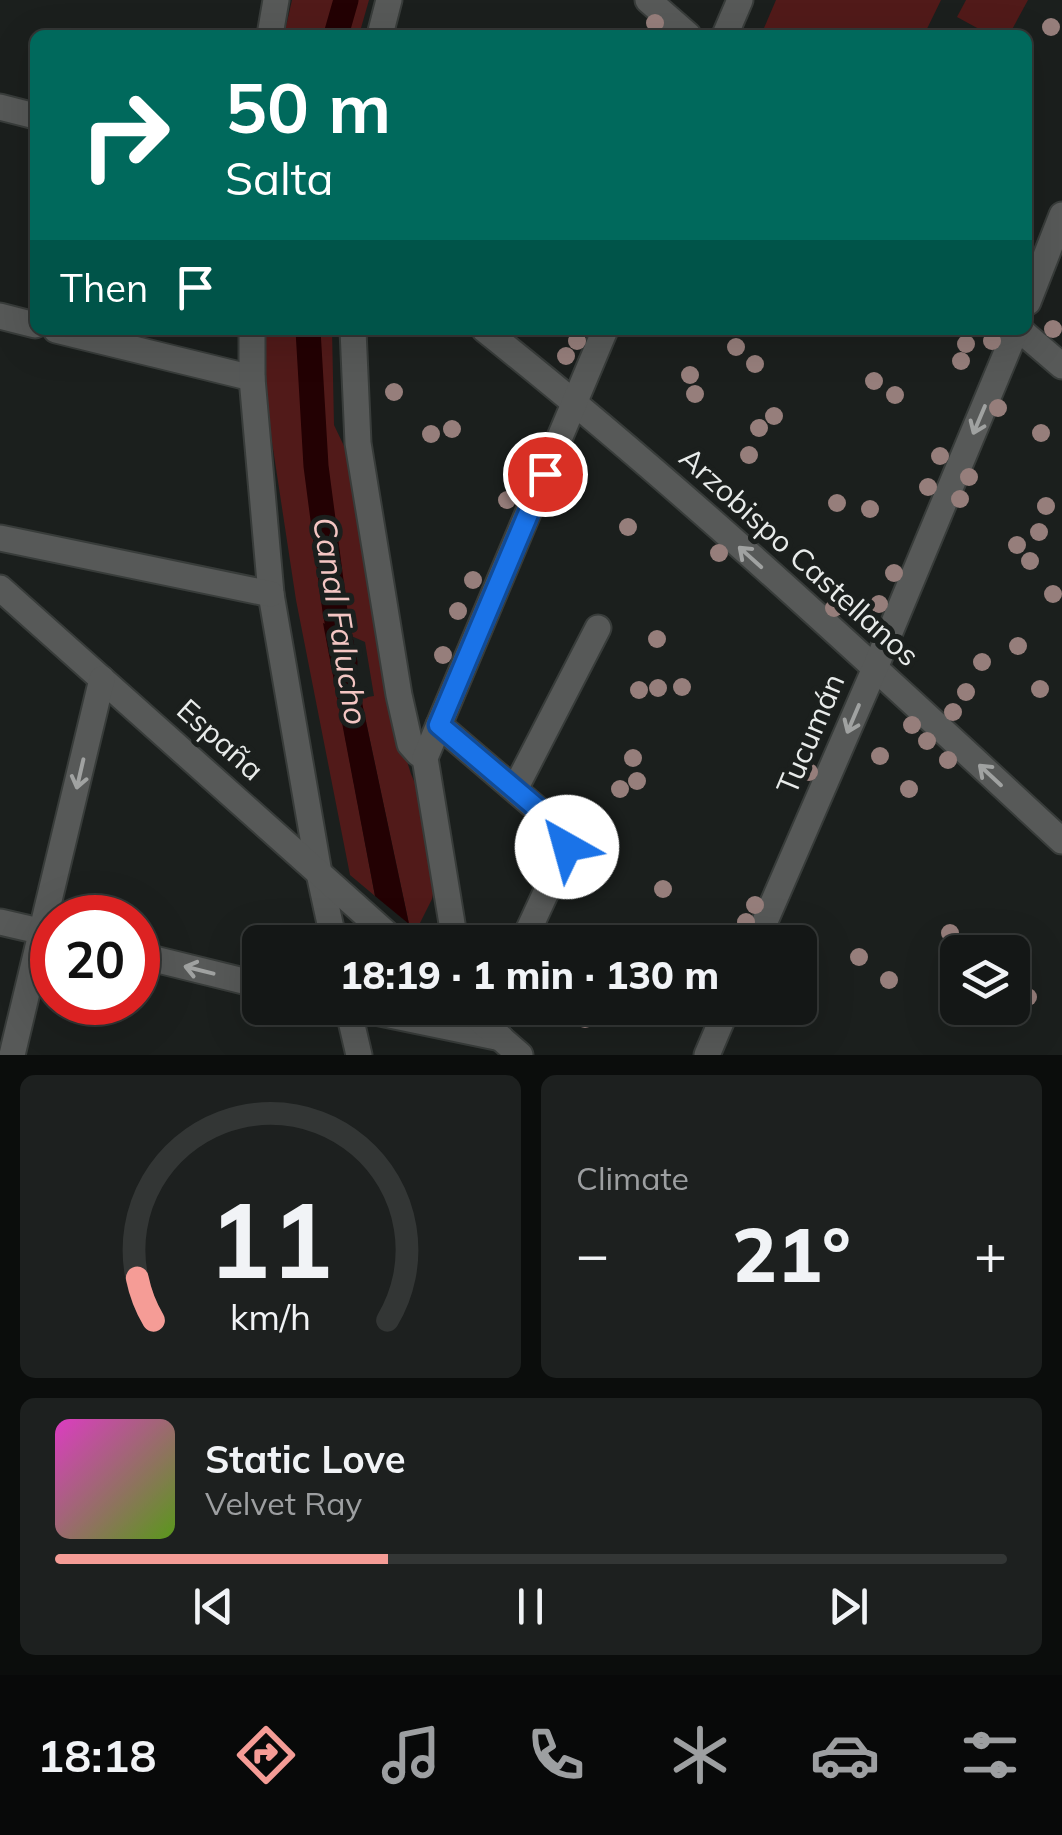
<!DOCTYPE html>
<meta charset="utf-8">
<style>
:root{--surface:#141716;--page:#1d201f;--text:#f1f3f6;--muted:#9d9fa1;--line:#333635;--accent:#f59c96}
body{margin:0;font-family:Mulish,sans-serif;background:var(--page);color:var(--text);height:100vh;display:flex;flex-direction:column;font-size:38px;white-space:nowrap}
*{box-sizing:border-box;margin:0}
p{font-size:32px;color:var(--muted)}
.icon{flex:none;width:55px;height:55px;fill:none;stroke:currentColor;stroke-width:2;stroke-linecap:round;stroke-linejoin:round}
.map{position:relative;height:1055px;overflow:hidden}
.details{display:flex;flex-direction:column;gap:20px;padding:20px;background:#0b0d0c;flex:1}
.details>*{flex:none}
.top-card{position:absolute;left:30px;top:30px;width:1002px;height:305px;border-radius:15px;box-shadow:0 10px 40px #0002,0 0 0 2px var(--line);background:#00695c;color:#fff;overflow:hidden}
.buttons{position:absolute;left:940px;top:935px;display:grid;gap:20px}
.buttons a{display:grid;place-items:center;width:90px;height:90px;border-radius:15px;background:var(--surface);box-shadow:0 10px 40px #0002,0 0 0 2px var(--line);font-size:50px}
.speed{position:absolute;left:30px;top:895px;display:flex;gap:20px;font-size:50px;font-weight:700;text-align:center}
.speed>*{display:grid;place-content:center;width:130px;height:130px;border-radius:50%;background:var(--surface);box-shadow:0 10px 40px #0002,0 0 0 2px var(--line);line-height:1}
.speed .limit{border:15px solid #d22;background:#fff;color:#111}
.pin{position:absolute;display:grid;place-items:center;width:85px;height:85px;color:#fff;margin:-42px;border:5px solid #fff;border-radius:50%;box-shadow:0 2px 10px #0007}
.me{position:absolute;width:110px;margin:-55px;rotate:322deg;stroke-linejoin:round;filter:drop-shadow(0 0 8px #0008)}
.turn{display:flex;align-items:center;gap:35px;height:210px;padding:0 30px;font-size:45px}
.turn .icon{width:130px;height:130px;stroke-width:2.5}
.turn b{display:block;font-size:70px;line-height:85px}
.then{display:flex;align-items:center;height:95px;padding:0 30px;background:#0003;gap:20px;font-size:38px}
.big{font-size:75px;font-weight:800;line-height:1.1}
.details .tile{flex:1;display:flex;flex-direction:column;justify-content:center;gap:15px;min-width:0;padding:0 35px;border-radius:15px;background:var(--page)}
.details .dial{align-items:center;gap:0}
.dial svg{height:260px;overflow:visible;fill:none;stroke:var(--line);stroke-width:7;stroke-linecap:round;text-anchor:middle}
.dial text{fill:var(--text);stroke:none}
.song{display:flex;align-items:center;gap:30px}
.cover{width:120px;height:120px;border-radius:15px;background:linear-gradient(135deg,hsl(310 70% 55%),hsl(90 70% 35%))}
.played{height:10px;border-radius:5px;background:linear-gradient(90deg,var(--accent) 35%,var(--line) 35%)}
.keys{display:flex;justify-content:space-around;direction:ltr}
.heat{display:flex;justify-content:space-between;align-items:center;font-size:55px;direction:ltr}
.details .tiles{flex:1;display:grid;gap:20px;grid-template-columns:1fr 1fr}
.tile:last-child{grid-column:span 2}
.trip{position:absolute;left:242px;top:925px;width:575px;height:100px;border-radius:15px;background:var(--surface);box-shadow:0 10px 40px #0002,0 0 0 2px var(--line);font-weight:800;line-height:100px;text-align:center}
.dock{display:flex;height:160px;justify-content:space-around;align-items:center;background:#080909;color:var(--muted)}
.dock .icon{width:70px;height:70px}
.dock .on{color:var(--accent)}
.dock b{font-size:45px;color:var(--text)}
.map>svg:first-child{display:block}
.green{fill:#511a19}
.water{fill:#230103}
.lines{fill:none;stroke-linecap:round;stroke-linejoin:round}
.canal{stroke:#230103;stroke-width:25}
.minor-casing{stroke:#383c3a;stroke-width:29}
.minor{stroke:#575958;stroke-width:25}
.tree{fill:#967e7b}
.oneway{stroke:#a0a2a1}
.route-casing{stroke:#114b97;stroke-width:25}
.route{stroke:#1a73e8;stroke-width:18}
.labels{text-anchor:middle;stroke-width:10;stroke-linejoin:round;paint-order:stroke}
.street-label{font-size:30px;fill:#e8ebea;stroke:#1b1f1d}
.water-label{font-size:32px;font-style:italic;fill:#f4c6c3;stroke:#1b1f1d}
</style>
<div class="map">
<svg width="1062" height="1055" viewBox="0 0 1062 1055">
<rect width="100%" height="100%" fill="#1b1f1d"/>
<g class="green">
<polygon points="292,0 369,0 359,35 284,35"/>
<polygon points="776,0 941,0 924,35 761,35"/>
<polygon points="966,0 1028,0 1009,35 990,35 957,17"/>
<polygon points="260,330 332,330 334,425 353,465 396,726 411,774 428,813 437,873 432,899 417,929 409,924 361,698 374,696 365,642 324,624 375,896 350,875 296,600 272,442"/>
</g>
<polygon class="water" points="323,623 347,632 409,924 375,896"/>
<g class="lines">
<g class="canal">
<polyline points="336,35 346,0"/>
<polyline points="308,330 316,466 335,611 345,663"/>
</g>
<defs>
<g id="minor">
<polyline points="648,0 688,35"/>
<polyline points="270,35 276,0"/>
<polyline points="380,35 389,0"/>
<polyline points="725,35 740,0"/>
<polyline points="0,107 35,116"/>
<polyline points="1028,302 1062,215"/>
<polyline points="0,316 35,325"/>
<polyline points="56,330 252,378"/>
<polyline points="252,330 252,378 271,594 319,873 334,942"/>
<polyline points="353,330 358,443 399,695 410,744 418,753 425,758"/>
<path d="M485,330C686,490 874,667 1062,841"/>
<polyline points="1020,330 1062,366"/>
<polyline points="0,538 271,594"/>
<polyline points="0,588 396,942"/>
<polyline points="439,725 563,831 568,839 567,847 523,942"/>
<polyline points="515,789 598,628"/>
<polyline points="0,922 52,934"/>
<polyline points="455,942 425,758 605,330"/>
<polyline points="756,942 875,668 1016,330"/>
<polyline points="138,955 260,985"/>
<polyline points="348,1008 359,1055"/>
<polyline points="356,1008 501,1038"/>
<polyline points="466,1008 520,1055"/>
<polyline points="12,1055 102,679"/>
<polyline points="707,1055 727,1008"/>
</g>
</defs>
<use href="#minor" class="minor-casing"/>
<use href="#minor" class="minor"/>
</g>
<g class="tree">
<circle cx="655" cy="23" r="9"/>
<circle cx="1051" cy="27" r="9"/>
<circle cx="1053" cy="329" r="9"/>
<circle cx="577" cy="341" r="9"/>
<circle cx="992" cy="341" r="9"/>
<circle cx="966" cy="344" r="9"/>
<circle cx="736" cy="347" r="9"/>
<circle cx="566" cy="356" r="9"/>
<circle cx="961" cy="361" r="9"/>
<circle cx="755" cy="364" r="9"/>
<circle cx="690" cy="375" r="9"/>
<circle cx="874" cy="381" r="9"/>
<circle cx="394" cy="392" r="9"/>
<circle cx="695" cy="394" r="9"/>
<circle cx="895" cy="395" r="9"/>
<circle cx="998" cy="408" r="9"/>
<circle cx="774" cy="416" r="9"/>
<circle cx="759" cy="428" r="9"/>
<circle cx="452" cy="429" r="9"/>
<circle cx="1041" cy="433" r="9"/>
<circle cx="431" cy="434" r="9"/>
<circle cx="525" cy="451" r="9"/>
<circle cx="749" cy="455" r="9"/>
<circle cx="940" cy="456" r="9"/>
<circle cx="514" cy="474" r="9"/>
<circle cx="969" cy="477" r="9"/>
<circle cx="577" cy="478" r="9"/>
<circle cx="928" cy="487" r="9"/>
<circle cx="960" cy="499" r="9"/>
<circle cx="507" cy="500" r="9"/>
<circle cx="837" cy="503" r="9"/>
<circle cx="1046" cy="506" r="9"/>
<circle cx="870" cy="509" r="9"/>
<circle cx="628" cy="527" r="9"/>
<circle cx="1039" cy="532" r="9"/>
<circle cx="1017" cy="545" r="9"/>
<circle cx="719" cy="553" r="9"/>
<circle cx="1030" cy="561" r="9"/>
<circle cx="894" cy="573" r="9"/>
<circle cx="473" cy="580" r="9"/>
<circle cx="1053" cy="594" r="9"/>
<circle cx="879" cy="604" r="9"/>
<circle cx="834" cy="608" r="9"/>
<circle cx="458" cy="611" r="9"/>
<circle cx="657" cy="639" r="9"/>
<circle cx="1018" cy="646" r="9"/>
<circle cx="443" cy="655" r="9"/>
<circle cx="982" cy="662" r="9"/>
<circle cx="682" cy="687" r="9"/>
<circle cx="658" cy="688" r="9"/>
<circle cx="1040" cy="689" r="9"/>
<circle cx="639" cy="690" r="9"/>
<circle cx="966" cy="692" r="9"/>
<circle cx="953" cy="712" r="9"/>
<circle cx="912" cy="725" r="9"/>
<circle cx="927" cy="741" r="9"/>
<circle cx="880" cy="756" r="9"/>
<circle cx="633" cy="758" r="9"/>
<circle cx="948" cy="760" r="9"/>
<circle cx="809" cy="772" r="9"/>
<circle cx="637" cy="781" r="9"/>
<circle cx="620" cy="789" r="9"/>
<circle cx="909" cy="789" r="9"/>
<circle cx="663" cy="889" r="9"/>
<circle cx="755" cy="905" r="9"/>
<circle cx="746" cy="922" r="9"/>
<circle cx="950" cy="933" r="9"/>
<circle cx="859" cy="957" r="9"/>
<circle cx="889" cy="980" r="9"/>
<circle cx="1028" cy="997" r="9"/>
<circle cx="585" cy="1019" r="9"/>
</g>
<defs><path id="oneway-shaft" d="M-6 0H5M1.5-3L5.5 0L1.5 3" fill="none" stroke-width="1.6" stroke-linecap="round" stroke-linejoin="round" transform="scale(2.5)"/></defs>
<g class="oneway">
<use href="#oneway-shaft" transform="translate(979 420) rotate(113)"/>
<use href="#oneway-shaft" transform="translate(750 557) rotate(-138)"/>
<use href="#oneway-shaft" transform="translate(853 719) rotate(113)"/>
<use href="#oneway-shaft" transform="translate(80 774) rotate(103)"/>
<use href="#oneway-shaft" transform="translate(990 775) rotate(-137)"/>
<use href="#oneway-shaft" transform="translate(199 970) rotate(-166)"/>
</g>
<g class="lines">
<defs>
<polyline id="route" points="545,474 439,725 564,831 568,839 567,847"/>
</defs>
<use href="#route" class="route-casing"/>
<use href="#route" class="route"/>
</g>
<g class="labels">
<g class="street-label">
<text transform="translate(799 557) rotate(42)" y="10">Arzobispo Castellanos</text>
<text transform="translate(811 734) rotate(-67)" y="10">Tucumán</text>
<text transform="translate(220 740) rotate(42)" y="10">España</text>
</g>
<g class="water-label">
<text transform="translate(340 621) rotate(81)" y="11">Canal Falucho</text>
</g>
</g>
</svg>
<div class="buttons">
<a><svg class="icon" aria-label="layers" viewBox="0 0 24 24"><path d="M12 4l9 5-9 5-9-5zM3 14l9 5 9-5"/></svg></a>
</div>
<div class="speed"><div class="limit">20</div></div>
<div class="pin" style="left:545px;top:474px;background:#d93025"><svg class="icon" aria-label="arrive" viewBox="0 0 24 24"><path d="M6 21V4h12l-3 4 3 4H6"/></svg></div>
<svg class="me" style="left:567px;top:847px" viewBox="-20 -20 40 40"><circle r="19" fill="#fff"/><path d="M0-13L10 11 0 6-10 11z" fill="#1a73e8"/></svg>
<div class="trip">18:19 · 1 min · 130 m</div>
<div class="top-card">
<div class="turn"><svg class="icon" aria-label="right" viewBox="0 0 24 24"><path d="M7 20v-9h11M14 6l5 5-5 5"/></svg><div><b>50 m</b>Salta</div></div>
<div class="then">Then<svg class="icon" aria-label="arrive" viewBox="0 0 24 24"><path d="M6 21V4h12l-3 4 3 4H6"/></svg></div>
</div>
</div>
<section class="details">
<div class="tiles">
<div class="tile dial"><svg viewBox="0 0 100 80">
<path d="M14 69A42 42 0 1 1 86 69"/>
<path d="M14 69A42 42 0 0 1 9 56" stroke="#f59c96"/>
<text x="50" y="56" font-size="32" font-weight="700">11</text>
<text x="50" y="72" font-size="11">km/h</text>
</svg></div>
<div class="tile"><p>Climate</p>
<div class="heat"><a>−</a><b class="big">21°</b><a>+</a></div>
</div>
<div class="tile">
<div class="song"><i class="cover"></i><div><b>Static Love</b><p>Velvet Ray</p></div></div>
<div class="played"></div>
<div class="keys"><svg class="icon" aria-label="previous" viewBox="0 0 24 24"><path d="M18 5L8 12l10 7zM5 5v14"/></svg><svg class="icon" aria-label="pause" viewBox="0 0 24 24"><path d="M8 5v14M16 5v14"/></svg><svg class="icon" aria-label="next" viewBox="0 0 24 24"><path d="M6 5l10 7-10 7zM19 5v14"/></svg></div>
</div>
</div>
</section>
<nav class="dock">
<b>18:18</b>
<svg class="icon on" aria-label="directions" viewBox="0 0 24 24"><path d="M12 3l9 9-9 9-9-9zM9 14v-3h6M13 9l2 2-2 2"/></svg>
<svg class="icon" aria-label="music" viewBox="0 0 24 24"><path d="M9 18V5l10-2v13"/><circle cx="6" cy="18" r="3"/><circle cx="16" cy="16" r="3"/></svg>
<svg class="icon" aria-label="phone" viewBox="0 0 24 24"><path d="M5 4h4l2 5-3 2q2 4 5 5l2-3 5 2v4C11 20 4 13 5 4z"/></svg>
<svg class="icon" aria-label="climate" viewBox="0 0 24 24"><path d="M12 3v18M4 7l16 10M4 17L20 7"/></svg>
<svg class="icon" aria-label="car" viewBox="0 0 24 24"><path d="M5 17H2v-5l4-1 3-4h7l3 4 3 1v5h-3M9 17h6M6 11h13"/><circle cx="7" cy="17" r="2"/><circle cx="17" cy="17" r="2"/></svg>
<svg class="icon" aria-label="filters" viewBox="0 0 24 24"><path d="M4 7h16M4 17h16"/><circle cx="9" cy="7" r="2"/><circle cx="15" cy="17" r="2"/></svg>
</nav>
